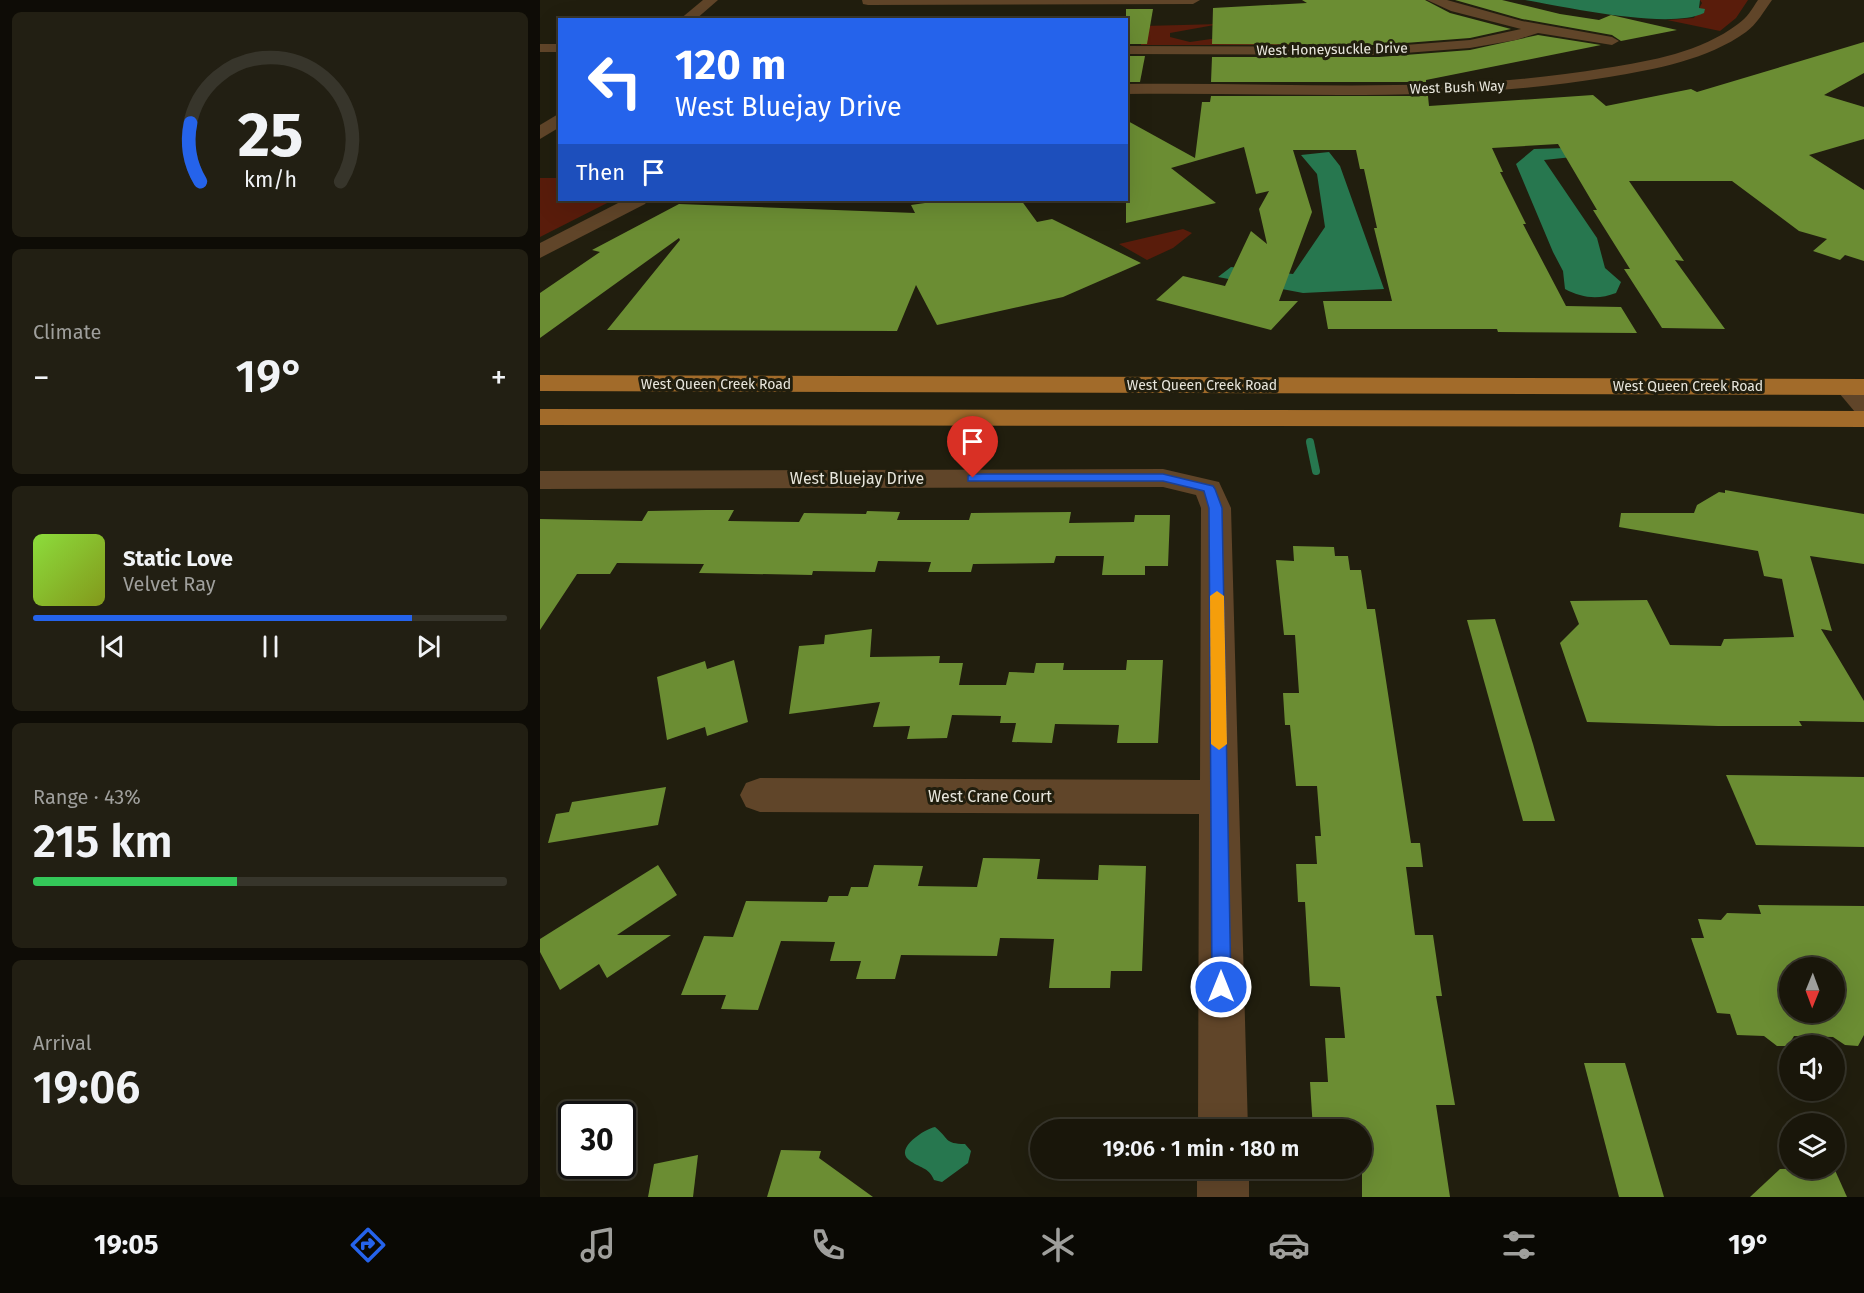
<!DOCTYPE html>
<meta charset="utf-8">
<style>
:root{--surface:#19160a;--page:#221f13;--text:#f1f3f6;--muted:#9f9f9c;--line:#37352b;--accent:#2563eb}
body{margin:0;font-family:"Fira Sans",sans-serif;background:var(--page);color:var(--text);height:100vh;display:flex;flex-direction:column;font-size:22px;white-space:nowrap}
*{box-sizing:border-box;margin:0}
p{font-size:20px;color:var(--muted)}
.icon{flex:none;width:33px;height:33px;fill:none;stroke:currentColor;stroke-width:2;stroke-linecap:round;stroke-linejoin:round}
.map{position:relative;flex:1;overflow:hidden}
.drawer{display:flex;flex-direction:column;gap:12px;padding:12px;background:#0e0c06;width:540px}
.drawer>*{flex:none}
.top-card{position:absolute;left:18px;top:18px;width:570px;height:183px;border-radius:0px;box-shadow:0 6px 24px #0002,0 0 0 2px var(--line);background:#2563eb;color:#fff;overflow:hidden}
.needle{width:39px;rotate:181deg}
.fabs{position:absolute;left:1239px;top:957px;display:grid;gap:12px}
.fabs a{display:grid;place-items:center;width:66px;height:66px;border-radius:50%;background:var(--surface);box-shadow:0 6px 24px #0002,0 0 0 2px var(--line);font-size:30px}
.speed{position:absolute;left:18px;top:1101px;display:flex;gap:12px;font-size:30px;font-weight:700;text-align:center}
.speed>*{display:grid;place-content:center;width:78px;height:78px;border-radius:50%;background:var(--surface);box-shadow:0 6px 24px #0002,0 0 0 2px var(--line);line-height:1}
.speed .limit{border:3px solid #111;border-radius:9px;background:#fff;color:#111}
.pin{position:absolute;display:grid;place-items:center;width:51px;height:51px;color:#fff;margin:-62px -26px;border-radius:50% 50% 50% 0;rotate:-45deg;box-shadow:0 0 6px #0007}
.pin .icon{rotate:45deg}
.me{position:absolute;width:66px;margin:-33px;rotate:0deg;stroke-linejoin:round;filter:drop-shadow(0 0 4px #0008)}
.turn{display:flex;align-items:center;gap:21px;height:126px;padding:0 18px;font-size:27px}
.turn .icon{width:78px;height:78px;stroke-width:2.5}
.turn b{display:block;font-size:42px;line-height:51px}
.then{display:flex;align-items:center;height:57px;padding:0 18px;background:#0003;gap:12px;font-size:22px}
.big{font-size:45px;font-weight:600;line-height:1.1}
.drawer .tile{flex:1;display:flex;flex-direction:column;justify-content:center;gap:9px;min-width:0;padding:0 21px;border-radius:9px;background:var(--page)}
.drawer .dial{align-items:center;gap:0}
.dial svg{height:156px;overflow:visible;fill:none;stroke:var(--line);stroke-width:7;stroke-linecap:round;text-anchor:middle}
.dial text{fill:var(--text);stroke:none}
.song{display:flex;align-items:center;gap:18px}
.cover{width:72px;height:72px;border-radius:9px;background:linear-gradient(135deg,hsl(90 70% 55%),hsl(70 70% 35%))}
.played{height:6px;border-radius:3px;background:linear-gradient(90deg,var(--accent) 80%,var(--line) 80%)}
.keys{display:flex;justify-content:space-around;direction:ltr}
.heat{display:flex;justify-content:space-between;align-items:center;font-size:33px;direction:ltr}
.charge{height:9px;border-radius:4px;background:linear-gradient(90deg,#34c759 43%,var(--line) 0)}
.trip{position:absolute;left:490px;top:1119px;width:342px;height:60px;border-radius:30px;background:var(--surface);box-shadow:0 6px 24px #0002,0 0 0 2px var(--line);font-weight:600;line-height:60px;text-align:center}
.tabs{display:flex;height:96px;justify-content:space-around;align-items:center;background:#0a0904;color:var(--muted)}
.tabs .icon{width:42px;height:42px}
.tabs .current{color:var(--accent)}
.tabs b{font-size:27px;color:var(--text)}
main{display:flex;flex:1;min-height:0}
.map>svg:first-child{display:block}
.green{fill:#591c0b}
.water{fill:#27774f}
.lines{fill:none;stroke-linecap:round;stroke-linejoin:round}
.stream{stroke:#27774f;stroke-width:8}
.building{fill:#6b8d33;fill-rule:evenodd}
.minor{fill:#604529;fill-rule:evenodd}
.major{fill:#a26b2a;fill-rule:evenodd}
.route{fill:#2563eb;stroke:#184099;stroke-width:1.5}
.slow{fill:#f59e0b}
.labels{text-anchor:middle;stroke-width:6;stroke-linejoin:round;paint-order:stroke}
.far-street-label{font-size:14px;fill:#e8e6dc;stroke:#211e0e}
.street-label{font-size:16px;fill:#e8e6dc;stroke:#211e0e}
</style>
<main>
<section class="drawer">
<div class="tile dial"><svg viewBox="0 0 100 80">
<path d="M14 69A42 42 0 1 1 86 69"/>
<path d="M14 69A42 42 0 0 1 9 39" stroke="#2563eb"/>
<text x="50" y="56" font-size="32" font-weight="700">25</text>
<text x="50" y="72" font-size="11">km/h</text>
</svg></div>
<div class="tile"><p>Climate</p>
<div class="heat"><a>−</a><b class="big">19°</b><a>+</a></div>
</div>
<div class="tile">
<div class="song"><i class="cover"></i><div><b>Static Love</b><p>Velvet Ray</p></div></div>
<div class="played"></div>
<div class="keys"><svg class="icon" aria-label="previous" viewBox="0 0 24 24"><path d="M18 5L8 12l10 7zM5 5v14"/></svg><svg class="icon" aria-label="pause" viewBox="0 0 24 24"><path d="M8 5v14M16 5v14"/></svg><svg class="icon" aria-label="next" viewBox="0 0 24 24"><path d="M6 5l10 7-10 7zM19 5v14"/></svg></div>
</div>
<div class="tile"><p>Range · 43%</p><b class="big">215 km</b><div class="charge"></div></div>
<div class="tile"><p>Arrival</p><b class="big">19:06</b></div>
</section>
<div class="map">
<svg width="1324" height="1197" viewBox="0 0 1324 1197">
<rect width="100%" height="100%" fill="#211e0e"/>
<g class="green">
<polygon points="1160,0 1208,0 1196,18 1180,31 1127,20 1154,18 1162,3"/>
<polygon points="680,24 630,33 630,37 650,42 671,39 766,41 755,45 601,45 604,26"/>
<polygon points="0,178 19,178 20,200 73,200 0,237"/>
<polygon points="643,229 652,233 633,248 607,260 579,244"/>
</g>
<g class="water">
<path d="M985,0H1160L1159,8L1165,9L1164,13C1129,30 1026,7 985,0Z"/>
<path d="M1059,147L1061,154L1004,160L1057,238L1065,268L1081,282L1076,293C1058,300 1042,298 1025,289L1023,271L1013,252L976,164L994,149Z"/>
<polygon points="789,152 800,166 844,289 763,293 678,277 691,267 753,274 785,227 777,174 761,155"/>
<path d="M395,1127C409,1138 404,1144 425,1144L431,1151L428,1163L402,1182L394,1180C389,1167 379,1168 369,1160C354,1148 385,1129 395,1127Z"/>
</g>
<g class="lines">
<polyline class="stream" points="770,442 776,471"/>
</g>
<g class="building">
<polygon points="762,0 885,0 910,13 971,29 930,38 839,45 672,44 673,8 767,3"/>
<polygon points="915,0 962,0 1020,14 1059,20 1071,15 1137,30 1081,41 1072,35 982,19"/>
<polygon points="586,9 613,9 607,44 586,44"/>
<polygon points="998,35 1061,45 886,80 886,82 671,82 672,57 839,57 930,50"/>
<polygon points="1324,42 1324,73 1284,95 1324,107 1324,139 1269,155 1324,190 1324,261 1305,255 1300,260 1273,251 1287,239 1259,231 1192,181 1089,181 1144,261 1135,260 1185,329 1122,328 1084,269 1090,269 1053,210 1057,210 1018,144 952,148 963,172 960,172 986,224 983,224 1026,306 1081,307 1097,333 958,332 957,329 788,329 783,301 852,301 834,228 837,228 824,169 820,169 816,150 753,150 772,212 739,301 758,301 731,330 616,300 643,276 685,286 711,231 727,244 719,209 729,191 716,194 704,147 631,168 676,203 586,223 586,120 655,158 662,102 670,102 671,96 888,96 889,106 1053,95 1066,106 1151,89 1157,92"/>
<polygon points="586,56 605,56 600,82 586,82"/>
<polygon points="406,200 481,200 497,222 512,219 601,263 523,297 397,325 376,285 357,331 67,330 140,240 139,238 0,338 0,293 60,252 52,250 139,204 375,213 371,205"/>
<polygon points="1185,490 1324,514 1324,564 1270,556 1292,631 1281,629 1324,701 1324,722 1259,721 1262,726 1178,726 1047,722 1020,643 1039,624 1030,601 1107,600 1130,645 1181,646 1184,639 1254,637 1242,579 1224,576 1218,551 1079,527 1081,513 1154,513 1157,505 1179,492 1185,493"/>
<polygon points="166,510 194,510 188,521 259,522 264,513 326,514 327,511 360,512 357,520 429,520 431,513 531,512 529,523 594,522 595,515 630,515 628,566 605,566 605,575 562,575 564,556 516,556 514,563 433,564 431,572 388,572 391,562 338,561 335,572 273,571 272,575 159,573 164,564 77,563 70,574 37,574 0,630 0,519 102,521 108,511"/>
<polygon points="753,546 794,547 795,556 808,556 810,570 821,570 827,609 835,609 871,843 880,843 883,867 866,867 875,935 893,935 902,996 896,996 915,1105 896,1105 910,1197 822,1197 822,1130 773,1130 770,1082 788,1082 785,1038 805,1038 800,987 770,986 765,902 758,902 756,864 777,864 775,836 781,836 777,786 756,786 750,725 745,725 743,693 759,693 755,635 744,635 736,560 754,561"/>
<polygon points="955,619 993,744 1015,821 983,821 927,620"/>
<polygon points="332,629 330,657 400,656 399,663 423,663 419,685 466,685 469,672 494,673 496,663 524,663 523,670 586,670 587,660 623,660 618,743 577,743 579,725 515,724 512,743 472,742 476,723 460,723 461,716 412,715 407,738 367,739 370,726 333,727 340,702 249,714 259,646 284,644 285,635"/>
<polygon points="194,660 208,722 167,736 165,727 127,740 117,677 165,661 167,669"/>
<polygon points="1186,775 1324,777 1324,847 1216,845"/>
<polygon points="126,787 118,825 8,843 16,814 29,812 32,802"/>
<polygon points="443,858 500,859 497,879 558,880 559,865 606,866 602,971 571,971 570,988 509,988 514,939 460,938 457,956 361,955 355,979 316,979 321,961 290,961 295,942 241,941 218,1010 181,1009 186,995 141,995 164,936 193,937 206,901 287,902 289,896 308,896 311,887 328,887 334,865 383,866 378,886 437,887"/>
<polygon points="118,865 137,895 77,935 131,935 67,978 59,964 20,990 0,952 0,939"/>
<path d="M1218,905L1324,906V1035L1318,1046L1305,1045L1293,1037L1254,1036L1248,1046H1237L1224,1036L1197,1035L1190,1014L1177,1013L1151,938H1164L1158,919L1181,920L1187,913L1221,914ZM1250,968H1294V1012H1250Z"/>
<polygon points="1044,1063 1085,1063 1124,1197 1079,1197"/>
<polygon points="241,1150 281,1151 279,1158 333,1197 227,1197"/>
<polygon points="158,1155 153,1197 108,1197 114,1164"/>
<polygon points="1294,1168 1307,1197 1210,1197 1240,1169"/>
</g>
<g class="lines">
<g class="minor">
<polygon points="163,0 178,0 155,20 139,20"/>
<polygon points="322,0 660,0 653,4 328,5 323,4"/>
<polygon points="887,0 907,0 982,21 1072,37 1079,41 1072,45 998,33 976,40 930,48 839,55 586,54 586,46 839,47 930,40 981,29 911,11"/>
<path d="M1218,0H1232C1224,11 1217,24 1206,32C1167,60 1116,69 1069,77C909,104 747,92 586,94V84C746,82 908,95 1066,68C1111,61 1161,52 1198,24C1207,18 1212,9 1218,0Z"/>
<rect x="0" y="44" width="20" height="8"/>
<polygon points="20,113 20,127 0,139 0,125"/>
<polygon points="84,200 108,200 105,204 0,258 0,243"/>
<polygon points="1307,379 1316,381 1324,390 1324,414 1315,412 1294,387 1298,381"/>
<polygon points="623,469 679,482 691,508 708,1130 658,1130 659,814 220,812 206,807 200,795 206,783 220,778 660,780 661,508 656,495 623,487 0,489 0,471"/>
<rect x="657" y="1168" width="52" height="29"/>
</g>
<g class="major">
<polygon points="0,375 1324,379 1324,395 0,391"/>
<polygon points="0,409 1324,411 1324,427 0,425"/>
</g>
</g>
<polygon class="route" points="433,474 623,474 673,486 675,489 682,508 691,987 688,994 681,996 675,994 672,987 669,508 664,491 623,481 428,481 428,476"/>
<polygon class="slow" points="677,591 684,596 687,744 679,750 671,744 670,596"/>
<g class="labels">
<g class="far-street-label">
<text transform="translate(792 49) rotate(-1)" y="5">West Honeysuckle Drive</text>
<text transform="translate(917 87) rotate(-2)" y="5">West Bush Way</text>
<text x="176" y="389">West Queen Creek Road</text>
<text x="662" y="390">West Queen Creek Road</text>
<text x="1148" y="391">West Queen Creek Road</text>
</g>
<g class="street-label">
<text x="317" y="484">West Bluejay Drive</text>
<text x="450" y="802">West Crane Court</text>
</g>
</g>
</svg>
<div class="fabs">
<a><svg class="needle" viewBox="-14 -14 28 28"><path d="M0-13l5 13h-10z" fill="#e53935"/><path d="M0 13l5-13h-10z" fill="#9f9f9c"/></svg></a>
<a><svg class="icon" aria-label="sound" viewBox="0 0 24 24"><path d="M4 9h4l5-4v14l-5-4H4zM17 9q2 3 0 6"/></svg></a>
<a><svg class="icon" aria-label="layers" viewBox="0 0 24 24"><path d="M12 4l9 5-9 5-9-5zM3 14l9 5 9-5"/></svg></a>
</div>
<div class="speed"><div class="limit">30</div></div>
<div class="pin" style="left:433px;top:478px;background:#d93025"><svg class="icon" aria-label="arrive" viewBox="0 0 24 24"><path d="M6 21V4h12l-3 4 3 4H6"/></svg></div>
<svg class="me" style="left:681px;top:987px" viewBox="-20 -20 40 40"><circle r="17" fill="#2563eb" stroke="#fff" stroke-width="3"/><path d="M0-11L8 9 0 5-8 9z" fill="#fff"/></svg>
<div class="trip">19:06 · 1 min · 180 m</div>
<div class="top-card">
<div class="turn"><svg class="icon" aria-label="left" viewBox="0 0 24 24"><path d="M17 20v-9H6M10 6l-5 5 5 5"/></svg><div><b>120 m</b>West Bluejay Drive</div></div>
<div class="then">Then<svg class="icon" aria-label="arrive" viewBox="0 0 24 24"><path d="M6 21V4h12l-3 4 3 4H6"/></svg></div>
</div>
</div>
</main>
<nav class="tabs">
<b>19:05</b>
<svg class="icon current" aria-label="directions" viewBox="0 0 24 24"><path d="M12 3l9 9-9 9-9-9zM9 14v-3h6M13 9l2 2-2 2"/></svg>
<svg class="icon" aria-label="music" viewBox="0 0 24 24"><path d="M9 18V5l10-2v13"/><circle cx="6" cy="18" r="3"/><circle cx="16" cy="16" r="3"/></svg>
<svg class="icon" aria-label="phone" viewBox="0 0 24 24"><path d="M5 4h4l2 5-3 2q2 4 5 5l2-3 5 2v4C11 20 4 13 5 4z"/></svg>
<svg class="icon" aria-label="climate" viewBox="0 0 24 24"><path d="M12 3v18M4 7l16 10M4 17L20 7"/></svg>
<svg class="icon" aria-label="car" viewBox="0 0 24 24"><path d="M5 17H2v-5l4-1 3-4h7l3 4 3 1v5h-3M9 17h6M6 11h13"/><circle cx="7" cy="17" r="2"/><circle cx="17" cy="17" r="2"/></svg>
<svg class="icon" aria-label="filters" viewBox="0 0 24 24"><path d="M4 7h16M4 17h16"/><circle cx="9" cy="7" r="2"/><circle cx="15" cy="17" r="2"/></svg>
<b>19°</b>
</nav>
